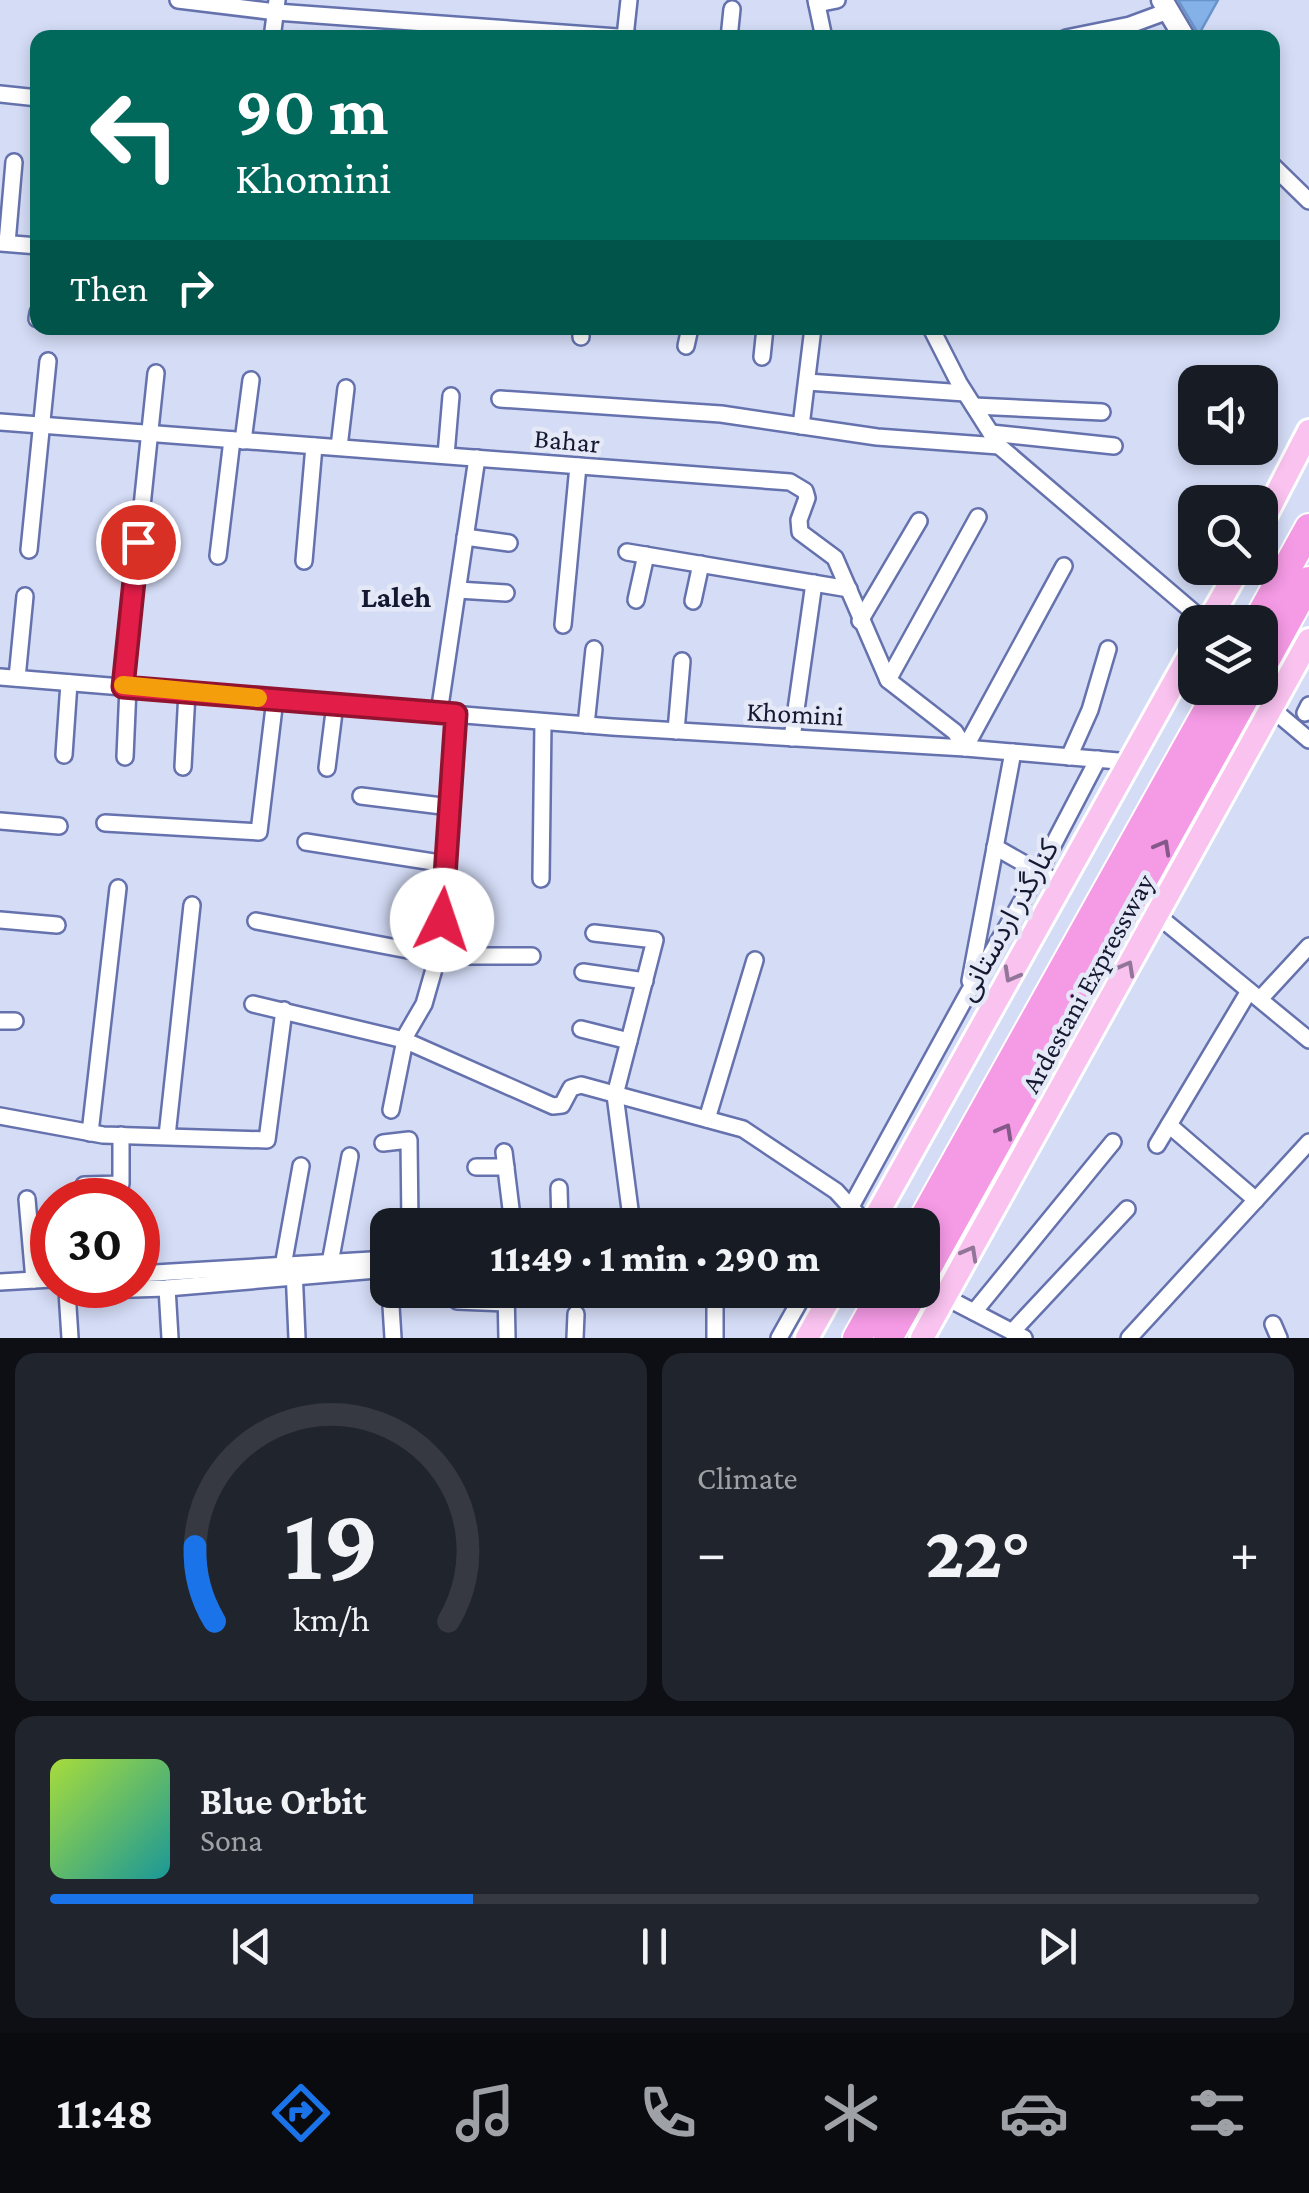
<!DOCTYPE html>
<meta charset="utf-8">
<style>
:root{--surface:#171b24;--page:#20242c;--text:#f1f3f6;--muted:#9ea1a6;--line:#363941;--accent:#1a73e8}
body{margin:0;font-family:"Crimson Pro","Noto Sans Arabic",serif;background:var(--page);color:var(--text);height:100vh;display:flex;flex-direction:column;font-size:38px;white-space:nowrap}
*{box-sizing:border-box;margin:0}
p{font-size:32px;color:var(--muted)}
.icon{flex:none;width:55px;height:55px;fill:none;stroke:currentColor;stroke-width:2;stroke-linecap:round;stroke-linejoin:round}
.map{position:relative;height:1338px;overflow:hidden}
.panel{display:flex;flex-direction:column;gap:15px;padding:15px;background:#0d0f14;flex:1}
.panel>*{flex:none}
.top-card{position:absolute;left:30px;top:30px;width:1250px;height:305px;border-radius:20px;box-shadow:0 5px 15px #0003;background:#00695c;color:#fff;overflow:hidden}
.controls{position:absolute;left:1178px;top:365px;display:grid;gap:20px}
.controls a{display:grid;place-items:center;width:100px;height:100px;border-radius:20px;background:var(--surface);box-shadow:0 5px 15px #0003;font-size:50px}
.speed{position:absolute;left:30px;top:1178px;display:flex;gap:20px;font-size:50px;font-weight:700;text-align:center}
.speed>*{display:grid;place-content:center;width:130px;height:130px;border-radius:50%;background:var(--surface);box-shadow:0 5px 15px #0003;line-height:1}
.speed .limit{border:15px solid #d22;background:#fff;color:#111}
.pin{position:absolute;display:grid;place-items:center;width:85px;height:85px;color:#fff;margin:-42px;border:5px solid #fff;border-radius:50%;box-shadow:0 2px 10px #0007}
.me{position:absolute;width:110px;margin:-55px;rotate:4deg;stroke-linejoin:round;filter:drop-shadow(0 0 8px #0008)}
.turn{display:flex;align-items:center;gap:35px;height:210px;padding:0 40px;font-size:45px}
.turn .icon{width:130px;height:130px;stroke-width:2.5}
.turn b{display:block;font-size:70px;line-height:85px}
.then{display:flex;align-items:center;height:95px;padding:0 40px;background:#0003;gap:20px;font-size:38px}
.big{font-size:75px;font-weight:800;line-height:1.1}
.panel .card{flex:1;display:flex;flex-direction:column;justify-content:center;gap:15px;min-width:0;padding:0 35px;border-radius:20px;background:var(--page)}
.panel .dial{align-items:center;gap:0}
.dial svg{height:260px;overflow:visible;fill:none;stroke:var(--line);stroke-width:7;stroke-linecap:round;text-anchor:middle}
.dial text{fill:var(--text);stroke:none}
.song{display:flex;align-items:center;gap:30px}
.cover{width:120px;height:120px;border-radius:15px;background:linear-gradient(135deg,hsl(80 70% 55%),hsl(180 70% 35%))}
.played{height:10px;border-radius:5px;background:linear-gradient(90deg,var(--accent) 35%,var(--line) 35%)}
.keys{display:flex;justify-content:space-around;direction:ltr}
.heat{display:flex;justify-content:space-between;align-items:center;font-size:55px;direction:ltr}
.panel .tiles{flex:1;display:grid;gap:15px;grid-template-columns:1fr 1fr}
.card:last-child{grid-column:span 2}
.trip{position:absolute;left:370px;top:1208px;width:570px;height:100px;border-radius:20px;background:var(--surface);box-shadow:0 5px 15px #0003;font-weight:800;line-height:100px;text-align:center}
.tab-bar{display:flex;height:160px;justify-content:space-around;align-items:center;background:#090b0e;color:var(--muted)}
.tab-bar .icon{width:70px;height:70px}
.tab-bar .selected{color:var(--accent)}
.tab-bar b{font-size:45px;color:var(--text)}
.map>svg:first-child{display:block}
.building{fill:#84b1e7;stroke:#6894c9;stroke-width:2.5}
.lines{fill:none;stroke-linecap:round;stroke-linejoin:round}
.street-casing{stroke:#6572ad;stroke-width:20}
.secondary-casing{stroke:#6572ad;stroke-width:25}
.primary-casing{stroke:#fff;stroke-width:28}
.highway-casing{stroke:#fff;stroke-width:32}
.street{stroke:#fff;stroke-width:15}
.secondary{stroke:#fff;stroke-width:20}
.primary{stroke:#f9c2ef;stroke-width:22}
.highway{stroke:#f59ae5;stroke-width:28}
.oneway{stroke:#84598a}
.oneway2{stroke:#927699}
.route-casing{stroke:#92132f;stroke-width:25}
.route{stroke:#e11d48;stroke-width:18}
.slow{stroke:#f59e0b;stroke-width:18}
.labels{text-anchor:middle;stroke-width:9;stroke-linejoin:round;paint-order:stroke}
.street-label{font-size:28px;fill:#141830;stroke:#e5e9f7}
.neighbourhood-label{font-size:30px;font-weight:bold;fill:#141830;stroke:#e5e9f7}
</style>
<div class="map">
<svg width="1309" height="1338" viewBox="0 0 1309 1338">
<rect width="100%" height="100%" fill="#d4dcf6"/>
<polygon class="building" points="1178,0 1218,0 1198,36 1196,30"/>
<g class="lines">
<defs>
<g id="street">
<polyline points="178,0 276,12 631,38"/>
<polyline points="816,0 824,38"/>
<polyline points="817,4 837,0"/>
<polyline points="625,37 629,0"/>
<polyline points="272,38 277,0"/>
<polyline points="729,38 732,9"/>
<polyline points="1066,38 1130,25 1168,11"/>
<polyline points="0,94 38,98"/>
<polyline points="1272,165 1309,201"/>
<polyline points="0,243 38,246"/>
<polyline points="7,243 14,162"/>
<polyline points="37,319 38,313"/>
<polyline points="581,328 581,337"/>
<polyline points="931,328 959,383 999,446 1205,622"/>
<polyline points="686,346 690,328"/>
<polyline points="762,357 765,328"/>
<polyline points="807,382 965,393"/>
<polyline points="500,399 721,414 877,437 999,446"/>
<polyline points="974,406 1102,412"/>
<polyline points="0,422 790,482 805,491 807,498 799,520 800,532 835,558 888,680 955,732 965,748 1064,566"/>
<polyline points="801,426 813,328"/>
<polyline points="991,433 1114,446"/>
<polyline points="243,441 251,380"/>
<polyline points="339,447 346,388"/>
<polyline points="446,455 451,396"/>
<polyline points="465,537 509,543"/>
<polyline points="29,550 48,361"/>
<polyline points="627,552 849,589"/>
<polyline points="218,556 232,440"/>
<polyline points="304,561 314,446"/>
<polyline points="458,590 506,593"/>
<polyline points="636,600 646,555"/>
<polyline points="693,601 701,564"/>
<polyline points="860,621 919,521"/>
<polyline points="563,625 578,466"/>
<polyline points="0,677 612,727 965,748 1130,762"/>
<polyline points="17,678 25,596"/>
<polyline points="888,680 978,517"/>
<polyline points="123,687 156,373"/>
<polyline points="1271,708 1309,740"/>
<polyline points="439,713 477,458"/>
<polyline points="1305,713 1309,705"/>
<polyline points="586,725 594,649"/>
<polyline points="676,731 682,661"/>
<polyline points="792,738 814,583"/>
<polyline points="64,755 69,683"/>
<polyline points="125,757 128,687"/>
<polyline points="1069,757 1090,710 1108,649"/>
<polyline points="183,767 187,692"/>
<polyline points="327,768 335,704"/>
<polyline points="361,796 450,807"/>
<polyline points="0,821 59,826"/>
<polyline points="105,823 259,832 275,699"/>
<polyline points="306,842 446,864"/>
<polyline points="995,847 1048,877"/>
<polyline points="541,879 543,722"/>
<polyline points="1157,915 1309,1040"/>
<polyline points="0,920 57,925"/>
<polyline points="256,921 439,956 532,956"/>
<polyline points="594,933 655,940 615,1095 632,1225"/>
<polyline points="583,972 645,981"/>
<polyline points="970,981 1013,752"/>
<polyline points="1260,999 1309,946"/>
<polyline points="253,1004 404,1040 553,1106 562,1105 571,1088 581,1085 743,1129 836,1191 867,1225"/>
<polyline points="0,1021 15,1021"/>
<polyline points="581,1029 629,1041"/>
<polyline points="391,1110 406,1035 424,1004 440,948 457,714"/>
<polyline points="0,1116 103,1135 267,1140 284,1010"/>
<polyline points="707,1119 755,960"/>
<polyline points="1169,1125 1256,1200"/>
<polyline points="90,1133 118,888"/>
<polyline points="167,1136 192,905"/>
<polyline points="383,1143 409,1140 410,1225"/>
<polyline points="1157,1145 1249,991"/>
<polyline points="504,1152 513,1225"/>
<polyline points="476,1167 506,1167"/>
<polyline points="84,1185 121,1184 121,1135"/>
<polyline points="559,1188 560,1225"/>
<polyline points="27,1199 34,1280"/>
<polyline points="841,1225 967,995 1039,872 1098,759"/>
<polyline points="330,1263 350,1156"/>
<polyline points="283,1266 301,1166"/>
<polyline points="294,1269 297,1338"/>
<polyline points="138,1274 388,1259"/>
<polyline points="0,1282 52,1279"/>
<polyline points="167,1288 170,1338"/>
<polyline points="390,1290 393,1338"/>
<polyline points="506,1290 507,1338"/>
<polyline points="715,1290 715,1338"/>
<polyline points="945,1297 1024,1338"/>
<polyline points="457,1301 506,1303"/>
<polyline points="974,1312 1113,1142"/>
<polyline points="1273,1324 1279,1338"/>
<polyline points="1012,1332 1127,1209"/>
<polyline points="70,1338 67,1291 167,1288 388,1269"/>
<polyline points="575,1338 576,1314"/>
<polyline points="779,1338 806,1290"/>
<polyline points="1129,1338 1309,1142"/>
</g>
<polyline id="secondary" points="1162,0 1184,37"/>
<g id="primary">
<polyline points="1260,526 1309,431"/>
<polyline points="1208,622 1239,568"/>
<polyline points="871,1225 1195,645"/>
<polyline points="807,1338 834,1290"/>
<polyline points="922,1338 1309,640"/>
</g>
<g id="highway">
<polyline points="1257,622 1309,528"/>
<polyline points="1260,670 1309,581"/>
<polyline points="920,1225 1220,688"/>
<polyline points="922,1277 1250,688"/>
<polyline points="857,1338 884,1290"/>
<polyline points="888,1338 915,1290"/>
</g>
</defs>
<use href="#street" class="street-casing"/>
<use href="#secondary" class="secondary-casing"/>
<use href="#primary" class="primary-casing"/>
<use href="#highway" class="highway-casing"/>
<use href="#street" class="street"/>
<use href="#secondary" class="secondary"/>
<use href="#primary" class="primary"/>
<use href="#highway" class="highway"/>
</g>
<defs><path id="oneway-chevron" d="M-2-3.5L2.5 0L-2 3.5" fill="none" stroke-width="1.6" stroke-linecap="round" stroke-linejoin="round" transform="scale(2.5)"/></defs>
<g class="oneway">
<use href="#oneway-chevron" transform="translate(1163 847) rotate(-61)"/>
<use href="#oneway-chevron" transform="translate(1005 1131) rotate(-61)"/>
</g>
<g class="oneway2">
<use href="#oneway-chevron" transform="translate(1127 968) rotate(-61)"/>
<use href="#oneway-chevron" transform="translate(1011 975) rotate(119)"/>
<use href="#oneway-chevron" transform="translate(970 1253) rotate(-61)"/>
</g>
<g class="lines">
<defs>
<polyline id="route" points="138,542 123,687 456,714 442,920"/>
</defs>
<use href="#route" class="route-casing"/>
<use href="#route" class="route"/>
<polyline class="slow" points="123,685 258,698"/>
</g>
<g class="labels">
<g class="street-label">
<text transform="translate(567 440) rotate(5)" y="10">Bahar</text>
<text transform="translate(795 713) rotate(3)" y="10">Khomini</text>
<text transform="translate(1007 920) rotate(-61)" y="10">کنارگذر اردستانی</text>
<text transform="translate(1087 983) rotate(-61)" y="10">Ardestani Expressway</text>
</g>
<g class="neighbourhood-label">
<text x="396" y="607">Laleh</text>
</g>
</g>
</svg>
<div class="controls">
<a><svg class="icon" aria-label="sound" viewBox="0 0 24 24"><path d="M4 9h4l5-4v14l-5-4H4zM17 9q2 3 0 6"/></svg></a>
<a><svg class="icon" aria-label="search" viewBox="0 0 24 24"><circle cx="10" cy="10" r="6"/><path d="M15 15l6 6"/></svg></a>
<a><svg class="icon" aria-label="layers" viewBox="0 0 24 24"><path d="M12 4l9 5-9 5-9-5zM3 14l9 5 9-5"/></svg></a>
</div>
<div class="speed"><div class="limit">30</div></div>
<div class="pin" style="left:138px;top:542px;background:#d93025"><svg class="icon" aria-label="arrive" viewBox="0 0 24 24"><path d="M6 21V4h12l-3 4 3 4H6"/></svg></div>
<svg class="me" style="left:442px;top:920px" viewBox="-20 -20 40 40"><circle r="19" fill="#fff"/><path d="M0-13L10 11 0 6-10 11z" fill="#e11d48"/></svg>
<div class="trip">11:49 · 1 min · 290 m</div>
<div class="top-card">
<div class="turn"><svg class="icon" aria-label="left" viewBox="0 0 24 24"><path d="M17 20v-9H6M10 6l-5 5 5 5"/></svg><div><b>90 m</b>Khomini</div></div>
<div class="then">Then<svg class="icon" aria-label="right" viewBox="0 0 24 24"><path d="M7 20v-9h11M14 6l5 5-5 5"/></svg></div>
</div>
</div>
<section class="panel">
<div class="tiles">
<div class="card dial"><svg viewBox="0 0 100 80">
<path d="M14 69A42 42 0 1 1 86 69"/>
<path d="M14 69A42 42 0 0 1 8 46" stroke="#1a73e8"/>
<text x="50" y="56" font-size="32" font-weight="700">19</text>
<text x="50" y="72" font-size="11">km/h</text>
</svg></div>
<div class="card"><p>Climate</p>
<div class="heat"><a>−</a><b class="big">22°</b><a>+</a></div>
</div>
<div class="card">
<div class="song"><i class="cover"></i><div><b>Blue Orbit</b><p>Sona</p></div></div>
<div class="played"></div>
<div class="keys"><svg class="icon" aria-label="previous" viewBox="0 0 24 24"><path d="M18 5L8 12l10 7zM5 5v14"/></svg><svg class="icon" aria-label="pause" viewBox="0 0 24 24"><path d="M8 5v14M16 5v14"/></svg><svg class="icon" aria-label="next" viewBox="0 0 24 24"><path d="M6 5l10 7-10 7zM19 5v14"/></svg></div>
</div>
</div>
</section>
<nav class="tab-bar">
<b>11:48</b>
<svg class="icon selected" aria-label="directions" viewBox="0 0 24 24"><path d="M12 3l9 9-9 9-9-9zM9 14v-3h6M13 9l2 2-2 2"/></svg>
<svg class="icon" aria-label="music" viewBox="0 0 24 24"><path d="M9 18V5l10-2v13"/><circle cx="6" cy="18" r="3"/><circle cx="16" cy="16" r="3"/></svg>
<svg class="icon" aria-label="phone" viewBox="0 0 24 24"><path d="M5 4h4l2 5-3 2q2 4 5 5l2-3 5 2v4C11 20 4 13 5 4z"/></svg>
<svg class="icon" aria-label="climate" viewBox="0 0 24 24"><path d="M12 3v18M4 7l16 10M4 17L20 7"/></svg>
<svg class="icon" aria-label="car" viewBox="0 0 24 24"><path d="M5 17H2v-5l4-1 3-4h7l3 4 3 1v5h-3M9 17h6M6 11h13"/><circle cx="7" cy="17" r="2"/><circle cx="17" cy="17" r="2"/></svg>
<svg class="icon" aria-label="filters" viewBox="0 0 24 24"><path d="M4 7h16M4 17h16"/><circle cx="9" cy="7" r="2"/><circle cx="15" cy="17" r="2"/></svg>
</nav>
